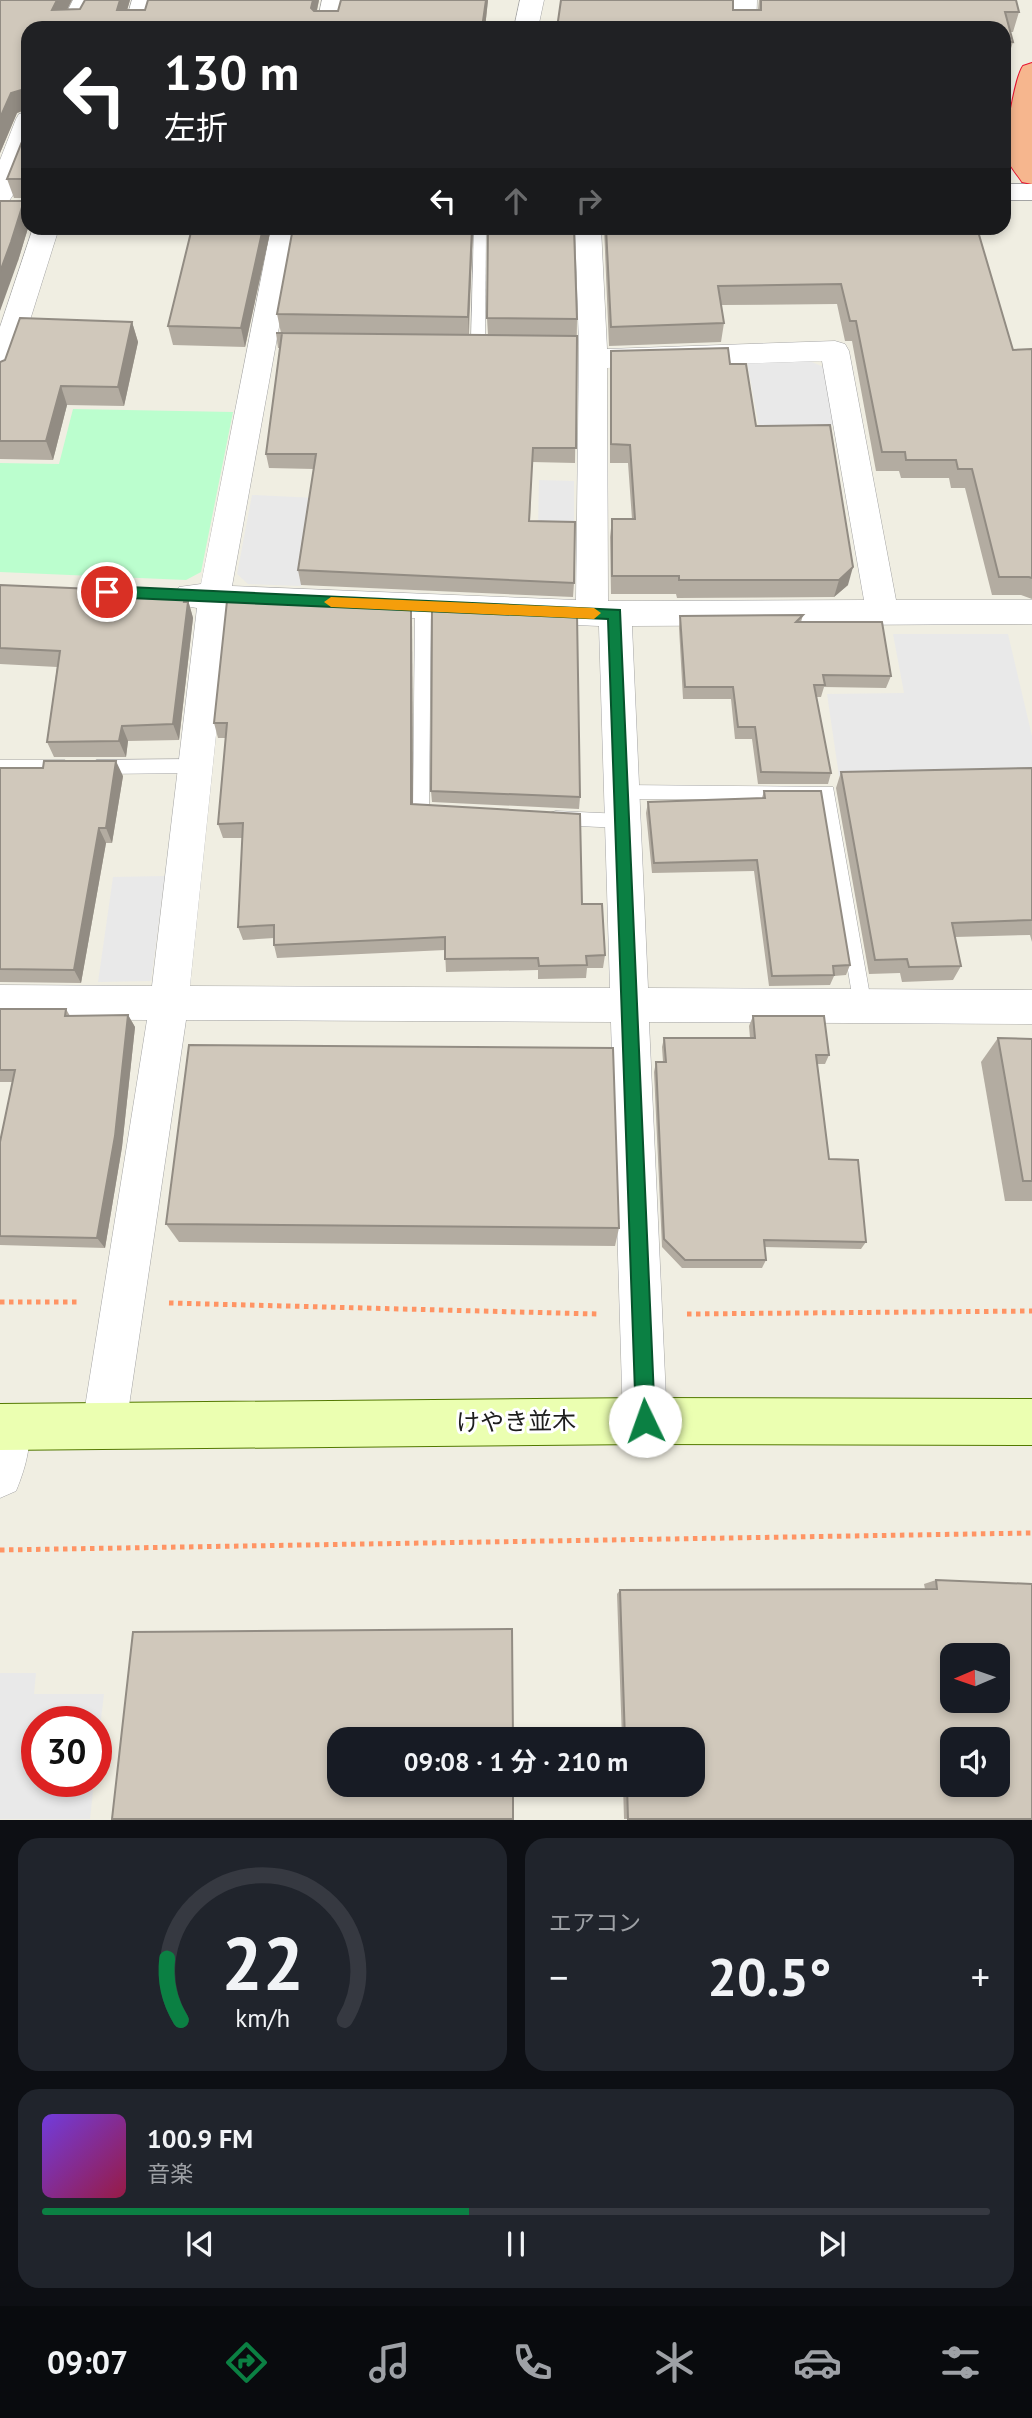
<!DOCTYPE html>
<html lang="ja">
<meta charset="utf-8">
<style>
:root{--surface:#171b24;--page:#20242c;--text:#f1f3f6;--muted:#9ea1a6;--line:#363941;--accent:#0b8043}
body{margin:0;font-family:"PT Sans","Noto Sans JP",sans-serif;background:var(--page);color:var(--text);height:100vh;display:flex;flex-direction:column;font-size:26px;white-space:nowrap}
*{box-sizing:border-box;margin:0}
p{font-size:23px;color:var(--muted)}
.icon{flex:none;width:38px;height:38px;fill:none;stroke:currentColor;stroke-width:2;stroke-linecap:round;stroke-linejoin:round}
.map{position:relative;height:1820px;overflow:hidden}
.panel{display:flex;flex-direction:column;gap:18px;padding:18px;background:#0d0f14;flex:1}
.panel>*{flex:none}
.guide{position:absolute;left:21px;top:21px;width:990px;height:214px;border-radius:21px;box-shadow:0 4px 10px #0003;background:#202124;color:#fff;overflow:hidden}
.needle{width:46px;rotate:268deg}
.tools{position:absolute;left:940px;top:1643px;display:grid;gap:14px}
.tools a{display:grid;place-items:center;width:70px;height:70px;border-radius:14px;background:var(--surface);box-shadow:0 4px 10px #0003;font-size:35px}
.speed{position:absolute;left:21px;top:1706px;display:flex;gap:14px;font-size:35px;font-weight:700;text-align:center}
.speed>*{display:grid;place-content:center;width:91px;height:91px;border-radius:50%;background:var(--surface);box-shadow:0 4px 10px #0003;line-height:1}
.speed .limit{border:10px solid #d22;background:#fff;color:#111}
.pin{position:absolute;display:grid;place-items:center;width:60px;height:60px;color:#fff;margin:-30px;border:4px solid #fff;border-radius:50%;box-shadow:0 2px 7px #0007}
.me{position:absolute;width:77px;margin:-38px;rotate:357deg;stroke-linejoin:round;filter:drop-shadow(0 0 5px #0008)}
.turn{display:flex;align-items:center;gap:24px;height:147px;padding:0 28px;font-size:32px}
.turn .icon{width:91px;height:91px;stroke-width:2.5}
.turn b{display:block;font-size:49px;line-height:60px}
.lanes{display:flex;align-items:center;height:66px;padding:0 28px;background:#0003;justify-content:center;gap:35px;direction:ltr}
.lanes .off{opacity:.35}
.big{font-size:52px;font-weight:700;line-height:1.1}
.panel .tile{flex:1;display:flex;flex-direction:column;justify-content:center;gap:10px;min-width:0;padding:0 24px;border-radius:21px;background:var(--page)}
.panel .dial{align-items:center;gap:0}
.dial svg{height:182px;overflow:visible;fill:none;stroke:var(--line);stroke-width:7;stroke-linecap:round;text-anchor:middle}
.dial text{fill:var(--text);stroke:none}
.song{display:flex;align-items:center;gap:21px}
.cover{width:84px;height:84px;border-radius:10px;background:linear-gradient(135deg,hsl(260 70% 55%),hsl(340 70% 35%))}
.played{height:7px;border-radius:4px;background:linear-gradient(90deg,var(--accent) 45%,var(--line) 45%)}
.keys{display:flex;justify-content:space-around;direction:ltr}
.heat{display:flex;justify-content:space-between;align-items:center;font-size:38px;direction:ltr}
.panel .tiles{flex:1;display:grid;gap:18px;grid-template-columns:1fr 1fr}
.tile:last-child{grid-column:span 2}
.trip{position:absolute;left:327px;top:1727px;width:378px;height:70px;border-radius:21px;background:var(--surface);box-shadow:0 4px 10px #0003;font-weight:700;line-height:70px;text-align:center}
.dock{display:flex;height:112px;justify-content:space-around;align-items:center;background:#090b0e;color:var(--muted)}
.dock .icon{width:49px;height:49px}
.dock .active{color:var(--accent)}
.dock b{font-size:32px;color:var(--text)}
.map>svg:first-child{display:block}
.park{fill:#bbfece}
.parking{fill:#e9e9e9}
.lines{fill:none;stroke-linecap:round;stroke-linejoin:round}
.service-casing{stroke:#a4a4a4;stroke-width:1}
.minor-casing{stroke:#a4a4a4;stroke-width:1}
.tertiary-casing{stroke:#a4a4a4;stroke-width:2}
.secondary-casing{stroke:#537900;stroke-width:2}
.trunk-casing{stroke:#e91431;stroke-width:2}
.path{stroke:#ff9464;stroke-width:5;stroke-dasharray:4.5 4.5;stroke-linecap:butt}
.service{fill:#fff;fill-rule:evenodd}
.minor{fill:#fff;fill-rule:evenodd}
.tertiary{fill:#fff;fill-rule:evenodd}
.secondary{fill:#ebffb1;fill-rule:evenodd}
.trunk{fill:#f6b68e;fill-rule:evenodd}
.wall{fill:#b3aca1}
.shaded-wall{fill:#928c83}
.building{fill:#d0c8bb;stroke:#928c83;stroke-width:2;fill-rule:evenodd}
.route{fill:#0b8043;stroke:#07532c;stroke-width:2}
.slow{fill:#f59e0b}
.labels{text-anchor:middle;stroke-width:6;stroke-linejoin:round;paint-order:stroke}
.near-street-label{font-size:24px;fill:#1d1d1d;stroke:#fff}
</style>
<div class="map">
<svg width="1032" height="1820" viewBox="0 0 1032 1820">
<rect width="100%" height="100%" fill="#f0eee2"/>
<polygon class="park" points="73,409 233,412 201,572 186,580 0,572 0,463 59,464"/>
<g class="parking">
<polygon points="807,360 826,368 836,425 759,427 747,362"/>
<polygon points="539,480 574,481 574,530 538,529"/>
<polygon points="252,495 316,498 301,586 248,584 237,574"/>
<polygon points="893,634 1008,634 1032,736 1032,775 839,776 827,694 904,693"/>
<polygon points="165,876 151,981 98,982 113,877"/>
<polygon points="0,1673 36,1673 34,1694 104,1694 96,1760 96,1722 37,1722 37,1782 94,1782 90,1819 0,1819"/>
</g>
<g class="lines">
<defs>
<g id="service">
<polygon points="474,228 486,228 485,343 478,348 471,343"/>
<path d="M423,599L431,605L429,805L443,807L445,812L443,817C434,820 424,820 415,817L413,812L415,605Z"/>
<polygon points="198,759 206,766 198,773 96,774 88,767 96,760"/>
<polygon points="0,760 65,760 73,767 65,774 0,774"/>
<polygon points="621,785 833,787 872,1007 869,1013 863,1015 857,1013 854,1007 820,799 621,799 615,797 613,792 615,787"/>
<polygon points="556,811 622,814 628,816 630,821 628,826 622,828 556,825 550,823 548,818 550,813"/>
</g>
<g id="minor">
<polygon points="73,0 97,0 83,28 59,28"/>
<polygon points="132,0 156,0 148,28 124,28"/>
<polygon points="322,0 346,0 340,28 316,28"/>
<polygon points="520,0 544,0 538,28 514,28"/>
<polygon points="733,0 757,0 756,28 732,28"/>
<polygon points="28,112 28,154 13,195 9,201 0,203 0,160 16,119 19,114"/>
<polygon points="33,228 59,228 14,371 10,378 0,381 0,327"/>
<path d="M271,228H297L232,586L576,600L579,346L575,228H601L607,349L835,341L845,344L849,351L896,600H1032V624L632,626L648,988L1032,990V1024L649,1022L667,1421L661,1437L645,1443L629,1437L623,1421L611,1022L186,1020L126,1426L120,1442L104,1448L88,1442L82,1426L147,1020L0,1019V985L152,986L197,608L179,605L174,596L179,587L201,584ZM822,361L864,600L608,601L607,368ZM229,610L599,626L610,988L190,986Z"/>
<path d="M9,1405L25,1411C35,1436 26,1467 16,1491L0,1498V1409Z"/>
</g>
<rect id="tertiary" x="1004" y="184" width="28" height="16"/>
<polygon id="secondary" points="645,1398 1032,1399 1032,1445 645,1444 0,1450 0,1404"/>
<path id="trunk" d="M1032,63V184L1022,182C1018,175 1009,166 1007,158C1003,145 1015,77 1023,66Z"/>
</defs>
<use href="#service" class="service-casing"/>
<use href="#minor" class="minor-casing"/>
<use href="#tertiary" class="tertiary-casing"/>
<use href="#secondary" class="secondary-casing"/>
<use href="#trunk" class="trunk-casing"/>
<g class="path">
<polyline points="0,1302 80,1302"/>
<polyline points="169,1303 597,1314"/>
<polyline points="687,1314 1032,1311"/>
<polyline points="0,1550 1032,1533"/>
</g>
<use href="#service" class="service"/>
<use href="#minor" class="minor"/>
<use href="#tertiary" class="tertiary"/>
<use href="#secondary" class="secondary"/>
<use href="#trunk" class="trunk"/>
</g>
<g class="wall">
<polygon points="0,0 67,10 80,9 85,0 130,0 127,10 145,10 148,0 319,0 317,11 338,11 341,0 488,0 485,28 28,28 28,228 18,261 23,198 14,198 7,179 25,134 25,110 17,113 0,153"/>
<polygon points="759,0 1016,0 1019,12 1013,32 1010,32 1013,42 1007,61 1005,61 1007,73 1004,83 1004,28 733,10 758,10"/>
<polygon points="192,228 271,228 245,347 173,345 168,326"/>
<polygon points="473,228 469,335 488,335 487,318 577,319 575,463 532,462 530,521 574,583 573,597 301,585 298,570 314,469 269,468 266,454 280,348 278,348 276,333 281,333 277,314"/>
<polygon points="599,228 977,228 1013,350 1032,349 1032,599 1021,595 992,595 965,488 951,488 949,478 901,478 899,471 876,471 852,341 845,341 837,304 721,305 724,323 721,342 609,346 604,228"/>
<polygon points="132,322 138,342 124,406 67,405 53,460 0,459 0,362"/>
<polygon points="611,351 730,364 756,426 848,585 834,597 677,598 676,594 611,594 610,537 612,519 632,519 628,463 610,463 610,371"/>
<polygon points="0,585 186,593 193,618 179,740 128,741 126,757 54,757 47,742 57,667 0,664"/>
<polygon points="411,604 412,620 413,804 582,904 605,955 603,968 587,968 586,978 538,979 538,970 446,972 445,950 277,958 274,945 274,938 243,940 238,927 242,838 223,838 218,824 226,738 218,738 214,723"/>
<polygon points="803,615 801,622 891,676 886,688 824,687 821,697 816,697 831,773 828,784 758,784 752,739 735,739 731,699 683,699 679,628 680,616"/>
<polygon points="0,768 123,776 112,843 106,843 81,983 0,982"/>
<polygon points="1032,768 1032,942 1030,935 955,937 961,966 953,980 902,982 900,973 869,974 836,788 841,772"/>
<polygon points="431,791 580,797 579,809 432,802"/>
<polygon points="764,791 850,965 846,975 834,976 830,985 769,986 754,871 652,873 646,813 648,802 762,798"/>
<polygon points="0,1009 66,1009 70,1016 128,1015 135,1027 122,1147 105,1248 0,1245 0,1142 13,1082 0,1082"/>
<polygon points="753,1016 829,1055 825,1064 817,1064 829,1159 866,1242 861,1249 764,1247 766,1260 762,1268 682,1268 662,1247 654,1072 656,1062 663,1062 662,1047 664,1038 750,1038 749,1026"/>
<polygon points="998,1038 1032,1039 1032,1201 1005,1201 981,1062"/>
<polygon points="166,1224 619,1228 615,1246 179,1242"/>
<polygon points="936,1580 1032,1819 624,1819 623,1785 693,1785 693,1740 622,1740 617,1594 620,1590 925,1589 924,1584"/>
</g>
<g class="shaded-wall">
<polygon points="57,0 72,0 58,28 52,10"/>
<polygon points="120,0 130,0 122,28 117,10"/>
<polygon points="313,0 319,0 313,27 311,8"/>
<polygon points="486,0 488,0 485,28 482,28"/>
<polygon points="21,90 27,109 17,113 0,153 0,118 11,93"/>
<polygon points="28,188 28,228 18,261 0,311 0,272"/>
<polygon points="263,228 271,228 245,347 241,328"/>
<polygon points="472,228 473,228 468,336 468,317"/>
<polygon points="132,322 138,342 124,406 118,387"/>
<polygon points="61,386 67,405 53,460 46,441"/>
<polygon points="853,567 848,585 834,597 839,580"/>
<polygon points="186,593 193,618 179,740 173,724 184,602"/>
<polygon points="411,604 412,620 413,818 411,804"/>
<polygon points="122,726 128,741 126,757 119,741"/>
<polygon points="116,761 123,776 112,843 106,828"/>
<polygon points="99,828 106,843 81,983 74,970"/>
<polygon points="128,1015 135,1027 122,1147 105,1248 97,1238"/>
</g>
<g class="building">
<polygon points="0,0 57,0 52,10 80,9 85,0 120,0 117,10 145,10 148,0 313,0 311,8 314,11 338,11 341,0 486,0 482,28 28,28 28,188 11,242 0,272 0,201 24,201 22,179 7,179 25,134 25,92 21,90 11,93 0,118"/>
<polygon points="561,0 733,0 733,10 761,10 761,0 1016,0 1019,12 1005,12 1013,42 1004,41 1004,28 557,28"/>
<polygon points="1004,61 1007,73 1004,73"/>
<polygon points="192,228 263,228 241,328 168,326"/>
<polygon points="293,228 472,228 468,317 277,314"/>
<polygon points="488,228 574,228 577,319 487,318"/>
<polygon points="606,228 977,228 1013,350 1032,349 1032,578 1029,577 999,577 972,469 958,469 956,460 906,460 905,452 882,452 856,321 850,321 841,284 718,286 724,323 611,327"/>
<polygon points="20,318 132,322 118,387 61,386 46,441 0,441 0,362 5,360"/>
<polygon points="276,333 577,336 576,448 533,448 529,521 575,522 574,583 298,570 316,454 266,454 282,333"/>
<polygon points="728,348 730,364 746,364 756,426 830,425 853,567 839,580 679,580 679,576 612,576 612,519 635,519 630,445 611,444 611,351"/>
<polygon points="0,585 186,593 184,602 188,602 173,724 122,726 119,741 47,742 60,651 0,648"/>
<polygon points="285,598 411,604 411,804 580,814 582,904 602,904 605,955 586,956 587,965 539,966 538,958 445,959 445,937 274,945 274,925 238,927 243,823 218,824 227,723 214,723 227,601"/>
<polygon points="432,608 577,614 580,797 431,791"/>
<polygon points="803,615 796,622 882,622 891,676 823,675 825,685 814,685 831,773 761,772 755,727 738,727 733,687 685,687 680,616"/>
<polygon points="44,761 116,761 106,828 99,828 74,970 0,969 0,768 43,768"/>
<polygon points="1032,768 1032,920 952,923 961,966 909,967 907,959 875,960 841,772"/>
<polygon points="764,791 821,791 850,965 833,966 834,975 772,976 757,860 654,863 648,802 765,798"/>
<polygon points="0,1009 66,1009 65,1016 128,1015 115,1136 97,1238 0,1236 0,1142 15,1070 0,1070"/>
<polygon points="753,1016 824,1016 829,1055 816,1055 829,1159 858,1160 866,1242 764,1240 766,1260 685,1260 664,1239 656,1062 666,1062 664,1038 755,1038"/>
<polygon points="998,1038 1032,1039 1032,1181 1023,1181"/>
<polygon points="189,1045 613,1048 619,1228 166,1224"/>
<path d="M936,1580L1032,1584V1819H628L627,1785H693V1740H625L620,1590L937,1589ZM952,1656H998V1701H952ZM952,1740H998V1785H952Z"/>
<polygon points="512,1629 513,1740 340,1740 340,1785 513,1785 513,1819 112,1819 133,1632"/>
</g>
<polygon class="route" points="107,586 620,610 655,1421 652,1427 645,1430 639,1427 636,1421 608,619 107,597 100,592"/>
<polygon class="slow" points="331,597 594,608 601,613 594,619 331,607 324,602"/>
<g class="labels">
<g class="near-street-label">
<text transform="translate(516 1422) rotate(-1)" y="8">けやき並木</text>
</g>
</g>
</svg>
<div class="tools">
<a><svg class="needle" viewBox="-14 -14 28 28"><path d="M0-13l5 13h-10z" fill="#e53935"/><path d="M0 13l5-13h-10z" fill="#9ea1a6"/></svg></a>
<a><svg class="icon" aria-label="sound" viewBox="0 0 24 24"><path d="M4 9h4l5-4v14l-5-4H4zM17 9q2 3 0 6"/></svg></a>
</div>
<div class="speed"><div class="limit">30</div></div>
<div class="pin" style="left:107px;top:592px;background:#d93025"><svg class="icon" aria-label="arrive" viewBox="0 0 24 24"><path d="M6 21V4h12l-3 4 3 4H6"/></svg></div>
<svg class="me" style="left:645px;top:1421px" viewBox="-20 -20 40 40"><circle r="19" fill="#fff"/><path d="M0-13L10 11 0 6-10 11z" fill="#0b8043"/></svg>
<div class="trip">09:08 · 1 分 · 210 m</div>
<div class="guide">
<div class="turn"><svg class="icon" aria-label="left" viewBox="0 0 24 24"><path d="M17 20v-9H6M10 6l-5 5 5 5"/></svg><div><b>130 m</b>左折</div></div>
<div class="lanes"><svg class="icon" aria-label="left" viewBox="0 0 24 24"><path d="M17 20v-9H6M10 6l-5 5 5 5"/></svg><svg class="icon off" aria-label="ahead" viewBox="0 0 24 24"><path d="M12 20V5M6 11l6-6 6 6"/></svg><svg class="icon off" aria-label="right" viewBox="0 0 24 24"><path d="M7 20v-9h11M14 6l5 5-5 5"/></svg></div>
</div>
</div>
<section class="panel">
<div class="tiles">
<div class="tile dial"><svg viewBox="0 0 100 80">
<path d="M14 69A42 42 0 1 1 86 69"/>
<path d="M14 69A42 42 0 0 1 8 42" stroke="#0b8043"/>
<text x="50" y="56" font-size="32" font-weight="700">22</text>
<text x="50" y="72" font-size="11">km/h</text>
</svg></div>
<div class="tile"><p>エアコン</p>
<div class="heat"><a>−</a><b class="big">20.5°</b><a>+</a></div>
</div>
<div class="tile">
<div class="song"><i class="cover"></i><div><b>100.9 FM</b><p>音楽</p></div></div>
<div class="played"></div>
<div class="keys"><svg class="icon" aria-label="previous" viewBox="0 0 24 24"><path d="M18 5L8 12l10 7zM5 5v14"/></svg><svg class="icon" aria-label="pause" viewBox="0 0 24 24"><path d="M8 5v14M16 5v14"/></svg><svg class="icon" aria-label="next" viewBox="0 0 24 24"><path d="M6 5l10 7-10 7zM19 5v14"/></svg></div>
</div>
</div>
</section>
<nav class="dock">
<b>09:07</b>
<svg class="icon active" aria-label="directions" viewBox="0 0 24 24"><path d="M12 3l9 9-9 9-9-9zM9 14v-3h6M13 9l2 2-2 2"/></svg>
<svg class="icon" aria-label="music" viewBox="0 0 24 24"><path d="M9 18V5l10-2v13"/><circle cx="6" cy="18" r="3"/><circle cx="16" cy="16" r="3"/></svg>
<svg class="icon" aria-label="phone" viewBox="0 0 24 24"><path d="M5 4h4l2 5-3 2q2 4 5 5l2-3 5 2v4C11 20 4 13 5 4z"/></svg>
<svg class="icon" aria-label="climate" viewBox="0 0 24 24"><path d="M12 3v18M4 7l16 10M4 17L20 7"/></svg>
<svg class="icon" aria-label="car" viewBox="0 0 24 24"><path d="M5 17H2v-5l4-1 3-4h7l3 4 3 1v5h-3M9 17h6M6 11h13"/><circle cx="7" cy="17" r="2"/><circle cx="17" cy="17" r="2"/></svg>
<svg class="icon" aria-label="filters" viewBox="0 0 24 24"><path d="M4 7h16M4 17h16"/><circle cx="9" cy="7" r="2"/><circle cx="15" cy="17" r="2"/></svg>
</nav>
